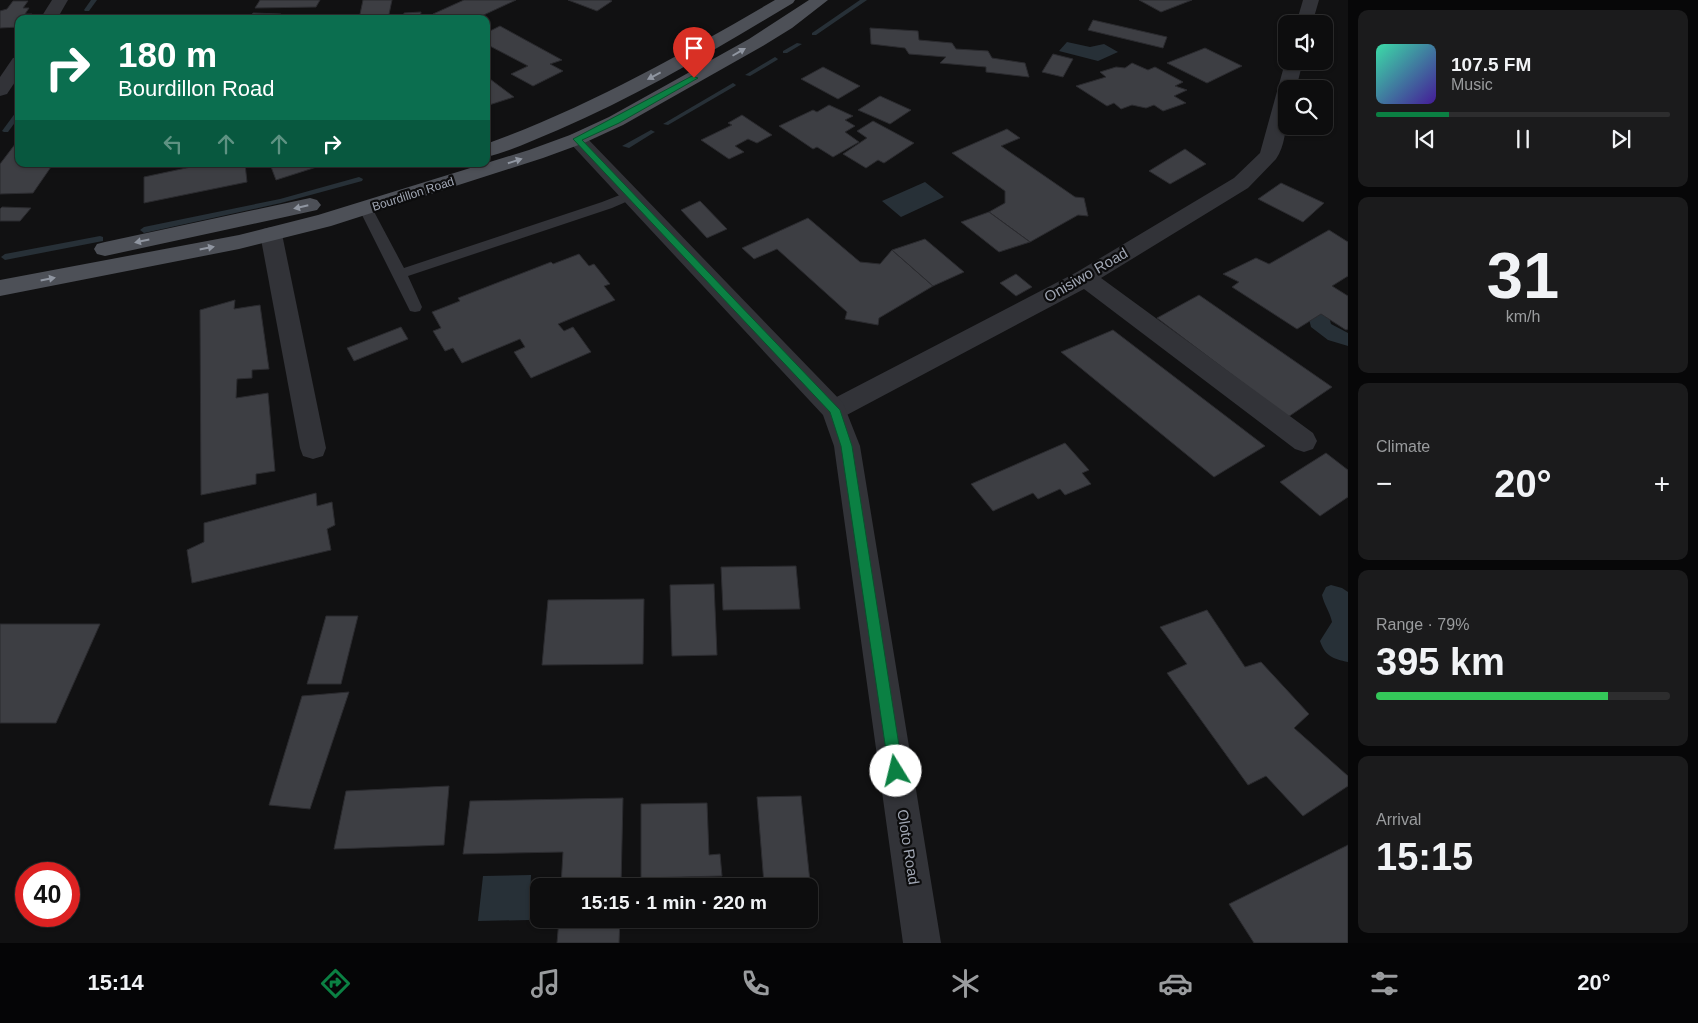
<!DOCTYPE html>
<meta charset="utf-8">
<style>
:root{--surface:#0d0d0e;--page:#1b1b1c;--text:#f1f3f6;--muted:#9a9c9e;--line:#2d2d2e;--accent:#0b8043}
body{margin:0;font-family:Helvetica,sans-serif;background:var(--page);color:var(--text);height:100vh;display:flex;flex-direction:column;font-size:19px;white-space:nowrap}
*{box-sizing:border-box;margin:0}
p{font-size:16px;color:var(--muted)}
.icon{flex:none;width:28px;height:28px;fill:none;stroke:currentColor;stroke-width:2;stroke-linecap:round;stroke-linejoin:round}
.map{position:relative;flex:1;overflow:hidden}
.details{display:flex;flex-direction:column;gap:10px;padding:10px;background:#070708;width:350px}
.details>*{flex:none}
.hud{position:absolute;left:15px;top:15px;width:475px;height:152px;border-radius:10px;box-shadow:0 1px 4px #0004,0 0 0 1px var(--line);background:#0b6e4f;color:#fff;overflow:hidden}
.controls{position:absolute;left:1278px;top:15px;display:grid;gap:10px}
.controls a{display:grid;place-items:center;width:55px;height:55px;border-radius:10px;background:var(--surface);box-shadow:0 1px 4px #0004,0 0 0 1px var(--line);font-size:25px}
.speed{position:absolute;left:15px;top:862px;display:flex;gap:10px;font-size:25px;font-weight:700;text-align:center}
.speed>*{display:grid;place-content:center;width:65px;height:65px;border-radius:50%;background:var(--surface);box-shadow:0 1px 4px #0004,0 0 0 1px var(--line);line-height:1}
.speed .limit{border:8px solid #d22;background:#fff;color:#111}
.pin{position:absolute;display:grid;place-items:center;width:42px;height:42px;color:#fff;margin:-51px -21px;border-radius:50% 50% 50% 0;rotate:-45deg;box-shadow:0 0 5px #0007}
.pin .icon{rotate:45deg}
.me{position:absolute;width:55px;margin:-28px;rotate:351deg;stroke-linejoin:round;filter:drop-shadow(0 0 4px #0008)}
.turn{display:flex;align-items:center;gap:18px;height:105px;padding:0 20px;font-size:22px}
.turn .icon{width:65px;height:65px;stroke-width:2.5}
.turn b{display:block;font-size:35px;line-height:42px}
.lanes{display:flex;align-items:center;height:48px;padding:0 20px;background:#0003;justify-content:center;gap:25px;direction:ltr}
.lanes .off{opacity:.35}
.big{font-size:38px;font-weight:600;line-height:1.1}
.details .widget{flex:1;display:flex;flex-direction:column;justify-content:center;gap:8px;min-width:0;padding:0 18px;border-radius:10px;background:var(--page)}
.details .dial{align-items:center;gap:0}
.dial b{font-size:65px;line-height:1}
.song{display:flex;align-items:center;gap:15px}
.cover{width:60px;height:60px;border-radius:8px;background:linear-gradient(135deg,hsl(160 70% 55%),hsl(260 70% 35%))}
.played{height:5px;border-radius:2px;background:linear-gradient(90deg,var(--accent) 25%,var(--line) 25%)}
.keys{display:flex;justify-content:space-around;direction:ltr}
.heat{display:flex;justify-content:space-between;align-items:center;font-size:28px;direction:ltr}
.charge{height:8px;border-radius:4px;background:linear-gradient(90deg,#34c759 79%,var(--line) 0)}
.trip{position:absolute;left:530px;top:878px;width:288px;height:50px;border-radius:10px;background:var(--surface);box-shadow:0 1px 4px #0004,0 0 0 1px var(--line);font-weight:600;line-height:50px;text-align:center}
.dock{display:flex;height:80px;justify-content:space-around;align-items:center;background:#050506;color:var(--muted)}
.dock .icon{width:35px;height:35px}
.dock .on{color:var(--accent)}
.dock b{font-size:22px;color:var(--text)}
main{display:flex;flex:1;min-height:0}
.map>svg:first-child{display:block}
.water{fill:#273037}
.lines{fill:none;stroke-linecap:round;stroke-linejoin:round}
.stream{fill:#273037;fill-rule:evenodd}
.building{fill:#3d3e43;stroke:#2b2b2f}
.service{fill:#323338;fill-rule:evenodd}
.minor{fill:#323338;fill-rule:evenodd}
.tertiary{fill:#323338;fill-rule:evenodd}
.primary{fill:#4d5057;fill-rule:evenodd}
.oneway{fill:#9096a1}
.route{fill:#0b8043;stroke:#07532c}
.labels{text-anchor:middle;stroke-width:4.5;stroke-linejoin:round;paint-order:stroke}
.far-street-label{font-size:12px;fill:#a1a7b4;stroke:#0c0c0d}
.street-label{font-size:15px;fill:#a1a7b4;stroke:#0c0c0d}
</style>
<main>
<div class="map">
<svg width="1348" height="943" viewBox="0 0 1348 943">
<rect width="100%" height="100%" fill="#111112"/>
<g class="water">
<polygon points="1067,42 1090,47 1104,44 1118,52 1098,61 1059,51"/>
<polygon points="925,182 944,197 901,217 882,201"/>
<polygon points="1319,312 1329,317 1331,324 1348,333 1348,346 1328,340 1311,327 1309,319"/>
<path d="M1331,585L1342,588L1348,592V662C1333,659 1325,656 1320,641L1332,622C1330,612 1324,605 1322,595L1326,587Z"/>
<polygon points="531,875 529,920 478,921 483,876"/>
</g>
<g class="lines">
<g class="stream">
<polygon points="91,0 97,0 89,11 85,11 84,10"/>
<polygon points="860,0 867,0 816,35 812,35 812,33"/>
<polygon points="797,43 802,44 787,53 783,53 783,51"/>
<polygon points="775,57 778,59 777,60 750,76 745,75"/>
<polygon points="733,83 736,85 735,86 668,125 663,124"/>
<polygon points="19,111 19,117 8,132 4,132 2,131 16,112"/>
<polygon points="651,130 655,132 653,133 629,148 622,146"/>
<polygon points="359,177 363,179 362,181 281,203 144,233 140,230 144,227 280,199"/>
<polygon points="100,236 103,237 103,241 5,260 1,257 5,254"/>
</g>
</g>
<g class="building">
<polygon points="260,0 320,0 316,7 255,8"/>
<polygon points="363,0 392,0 388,19 359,19"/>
<polygon points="464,0 516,0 475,19 442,19 433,14"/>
<polygon points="568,0 610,0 612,1 597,11"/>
<polygon points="1139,0 1192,0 1161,12"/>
<polygon points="13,1 28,1 23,8 29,8 25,14 32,14 29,19 19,19 19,27 0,28 0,11 7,9"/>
<polygon points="421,12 420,19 403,19 404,13"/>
<polygon points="253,13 281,14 278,18 289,18 249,19"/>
<polygon points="1093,20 1167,37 1163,48 1088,30"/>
<polygon points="500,26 562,60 550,64 563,71 533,86 511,74 528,66 486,44 486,33"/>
<polygon points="870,28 918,31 919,40 952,43 956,49 988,51 992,58 1025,63 1029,77 986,72 986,67 940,63 946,57 909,54 905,48 871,44"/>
<polygon points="1205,48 1242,66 1207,83 1167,63"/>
<polygon points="1053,54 1073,59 1063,77 1042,72"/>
<polygon points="1132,63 1148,70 1155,67 1183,82 1175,86 1187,90 1174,96 1186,103 1163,111 1154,105 1146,108 1132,105 1121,109 1114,103 1107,106 1076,86 1106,77 1100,72 1116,67 1125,68"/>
<polygon points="823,67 860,86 838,99 801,79"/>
<polygon points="486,76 514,97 486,106"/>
<polygon points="880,96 911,110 890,124 858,110"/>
<polygon points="829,105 853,116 845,120 855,126 845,132 859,142 833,157 817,147 813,149 779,126 813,110 817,112"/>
<polygon points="742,115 772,135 757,143 748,139 735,146 744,152 729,159 701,140 732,125 728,123"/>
<polygon points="873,121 914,143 884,163 878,160 866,168 843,154 867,138 857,131"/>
<polygon points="1007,129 1020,138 1001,146 1075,197 1084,198 1088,216 1078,215 1030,242 989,212 1005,203 1005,191 952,153"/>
<polygon points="19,139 19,164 61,164 53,164 33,193 0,194 0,164"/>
<polygon points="1185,149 1206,164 1170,184 1149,171"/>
<polygon points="205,164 213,164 214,167 245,164 247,182 144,203 144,177"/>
<polygon points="270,164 326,164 276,180"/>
<polygon points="1281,183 1324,203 1303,222 1258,199"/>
<polygon points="700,201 727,229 707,238 681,210"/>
<polygon points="2,207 31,208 20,221 0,221 0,209"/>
<polygon points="989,212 1030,242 999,252 961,222"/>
<polygon points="808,218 860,262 880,264 892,250 933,286 879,318 878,325 845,319 847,312 777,249 754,259 742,248"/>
<polygon points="1329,230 1348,242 1348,276 1332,286 1348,296 1348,329 1346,330 1321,314 1297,329 1232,287 1239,282 1223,274 1256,258 1269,264"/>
<polygon points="925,239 964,272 933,286 892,250"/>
<polygon points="579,254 589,266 594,264 610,284 604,286 615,300 558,324 564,331 573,327 591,352 531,378 514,352 525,347 520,339 462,363 453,348 445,351 433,331 441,328 432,312 460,301 458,298 551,262 553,264"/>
<polygon points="1016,274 1032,287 1016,296 1000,283"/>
<polygon points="1199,295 1332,387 1288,417 1157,318"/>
<polygon points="235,300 234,309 260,305 269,369 252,370 252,378 237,379 236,398 268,393 275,471 256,474 256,484 201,495 200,310"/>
<polygon points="401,327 408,339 354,361 347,348"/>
<polygon points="1113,330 1265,446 1214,477 1061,352"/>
<polygon points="1065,443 1089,470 1082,473 1091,484 1065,495 1060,489 1038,499 1033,493 993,511 971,484"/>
<polygon points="1326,453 1348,470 1348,497 1320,516 1280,482"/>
<polygon points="316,493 317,506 332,502 335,525 327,529 331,550 192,583 187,550 204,542 204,523"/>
<polygon points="796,566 800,609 723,610 721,567"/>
<polygon points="714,584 717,655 672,656 670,585"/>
<polygon points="644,599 643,664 542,665 548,600"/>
<polygon points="1207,610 1245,667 1261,662 1309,714 1294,728 1348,776 1348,786 1303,816 1266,776 1248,785 1167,673 1187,664 1160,627"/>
<polygon points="326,616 358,616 341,684 307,684"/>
<polygon points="0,624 100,624 56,723 0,723"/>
<polygon points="349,692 310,809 269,805 302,696"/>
<polygon points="449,786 444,845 334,849 346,791"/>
<polygon points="801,796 810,882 764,884 757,797"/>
<polygon points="623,798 621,886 561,886 563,852 463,854 470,801"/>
<polygon points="707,803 709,855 720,854 722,876 641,878 641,804"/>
<polygon points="1348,845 1348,943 1254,943 1229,904"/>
<polygon points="559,919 620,919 619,943 557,943"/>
</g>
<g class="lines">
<polygon class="service" points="630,191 635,192 637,195 635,198 612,208 408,276 422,307 420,311 415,312 410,311 359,209 361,206 371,206 404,268 602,202"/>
<g class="minor">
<polygon points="1303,0 1319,0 1312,24 1296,24"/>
<path d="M1286,59V61H1303L1296,89H1286C1286,111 1289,140 1276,159L1248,188L1101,278L1313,433L1317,441L1313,449L1304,452L1295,449L1084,289L843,417L834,420L825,417L821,410L825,403L1077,272L1234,178L1260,153Z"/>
<polygon points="271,227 279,229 282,234 326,448 323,456 313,459 303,456 300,448 260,234 263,229"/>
</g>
<g class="tertiary">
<polygon points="52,0 68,0 57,19 40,19"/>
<polygon points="19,57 19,76 7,94 0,96 0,77 13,58"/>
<polygon points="577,133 584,135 843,403 860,446 941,943 903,943 834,446 823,415 570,143 567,139 570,135"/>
</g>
<g class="primary">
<path d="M775,0H795L793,3C716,49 640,95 558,130C534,140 511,151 486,157V144C588,107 682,54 775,0Z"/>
<polygon points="809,0 828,0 792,28 761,47 623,125 584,143 543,158 331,226 239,249 0,296 0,280 239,235 318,215 529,150 570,135 609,117 749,39"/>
<polygon points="310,198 317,200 321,205 317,210 105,256 97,254 94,249 97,244 105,242"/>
</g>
</g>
<defs><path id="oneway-solid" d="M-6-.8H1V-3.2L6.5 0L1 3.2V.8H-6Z" transform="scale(1.25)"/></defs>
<g class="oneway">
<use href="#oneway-solid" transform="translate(739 52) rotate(-30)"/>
<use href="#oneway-solid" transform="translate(654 76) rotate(152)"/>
<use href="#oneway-solid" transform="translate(515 161) rotate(-18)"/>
<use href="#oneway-solid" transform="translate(301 207) rotate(167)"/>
<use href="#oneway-solid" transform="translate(142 241) rotate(168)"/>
<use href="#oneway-solid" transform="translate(207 248) rotate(-11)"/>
<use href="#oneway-solid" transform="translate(48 279) rotate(-11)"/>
</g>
<polygon class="route" points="692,76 698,78 619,123 582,140 840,410 852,446 903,771 901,776 896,778 891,776 889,771 841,446 830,412 573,139"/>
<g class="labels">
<g class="far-street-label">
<text transform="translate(413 194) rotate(-18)" y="4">Bourdillon Road</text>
</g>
<g class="street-label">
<text transform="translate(1086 275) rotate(-30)" y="5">Onisiwo Road</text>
<text transform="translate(908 847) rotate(81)" y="5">Oloto Road</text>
</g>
</g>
</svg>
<div class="controls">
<a><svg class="icon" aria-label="sound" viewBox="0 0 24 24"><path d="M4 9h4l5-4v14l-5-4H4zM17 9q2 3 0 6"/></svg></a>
<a><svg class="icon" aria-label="search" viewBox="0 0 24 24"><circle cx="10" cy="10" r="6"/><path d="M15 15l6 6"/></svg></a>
</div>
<div class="speed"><div class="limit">40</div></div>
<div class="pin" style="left:694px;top:78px;background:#d93025"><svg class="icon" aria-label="arrive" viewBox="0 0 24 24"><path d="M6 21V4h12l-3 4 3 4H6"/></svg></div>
<svg class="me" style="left:896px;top:771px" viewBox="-20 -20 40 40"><circle r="19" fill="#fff"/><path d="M0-13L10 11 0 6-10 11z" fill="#0b8043"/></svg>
<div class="trip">15:15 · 1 min · 220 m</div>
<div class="hud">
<div class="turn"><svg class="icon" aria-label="right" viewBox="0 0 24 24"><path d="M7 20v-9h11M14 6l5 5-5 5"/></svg><div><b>180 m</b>Bourdillon Road</div></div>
<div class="lanes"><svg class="icon off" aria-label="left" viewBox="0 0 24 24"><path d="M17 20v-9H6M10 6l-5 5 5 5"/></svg><svg class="icon off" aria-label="ahead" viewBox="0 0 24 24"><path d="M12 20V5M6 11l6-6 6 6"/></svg><svg class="icon off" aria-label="ahead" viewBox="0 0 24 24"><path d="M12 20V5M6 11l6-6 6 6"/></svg><svg class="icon" aria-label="right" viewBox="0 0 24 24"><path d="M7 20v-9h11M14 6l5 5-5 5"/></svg></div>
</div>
</div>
<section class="details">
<div class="widget">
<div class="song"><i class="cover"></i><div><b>107.5 FM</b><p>Music</p></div></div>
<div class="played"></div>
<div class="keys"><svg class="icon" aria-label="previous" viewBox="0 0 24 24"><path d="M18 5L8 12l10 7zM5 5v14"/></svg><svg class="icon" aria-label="pause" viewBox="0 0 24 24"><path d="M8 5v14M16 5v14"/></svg><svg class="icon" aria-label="next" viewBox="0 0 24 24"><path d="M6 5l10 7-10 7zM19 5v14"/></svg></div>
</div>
<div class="widget dial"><b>31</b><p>km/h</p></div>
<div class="widget"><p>Climate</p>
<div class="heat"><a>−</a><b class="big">20°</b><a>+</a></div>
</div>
<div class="widget"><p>Range · 79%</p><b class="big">395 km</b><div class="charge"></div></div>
<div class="widget"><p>Arrival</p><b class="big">15:15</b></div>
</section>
</main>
<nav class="dock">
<b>15:14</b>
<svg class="icon on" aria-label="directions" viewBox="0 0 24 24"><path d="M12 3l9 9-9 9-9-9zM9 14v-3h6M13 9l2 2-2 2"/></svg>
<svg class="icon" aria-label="music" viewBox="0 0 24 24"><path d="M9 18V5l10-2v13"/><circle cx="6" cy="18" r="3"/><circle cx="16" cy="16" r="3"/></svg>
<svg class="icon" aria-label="phone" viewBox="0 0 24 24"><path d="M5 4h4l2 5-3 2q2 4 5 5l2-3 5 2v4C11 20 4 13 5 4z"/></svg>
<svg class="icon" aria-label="climate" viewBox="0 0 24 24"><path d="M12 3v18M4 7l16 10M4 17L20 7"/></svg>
<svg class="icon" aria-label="car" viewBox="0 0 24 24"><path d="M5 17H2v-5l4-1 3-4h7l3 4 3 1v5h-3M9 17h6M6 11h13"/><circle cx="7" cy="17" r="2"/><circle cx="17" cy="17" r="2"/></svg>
<svg class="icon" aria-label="filters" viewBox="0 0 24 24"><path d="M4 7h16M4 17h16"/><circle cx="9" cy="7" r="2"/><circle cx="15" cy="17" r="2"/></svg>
<b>20°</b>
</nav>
